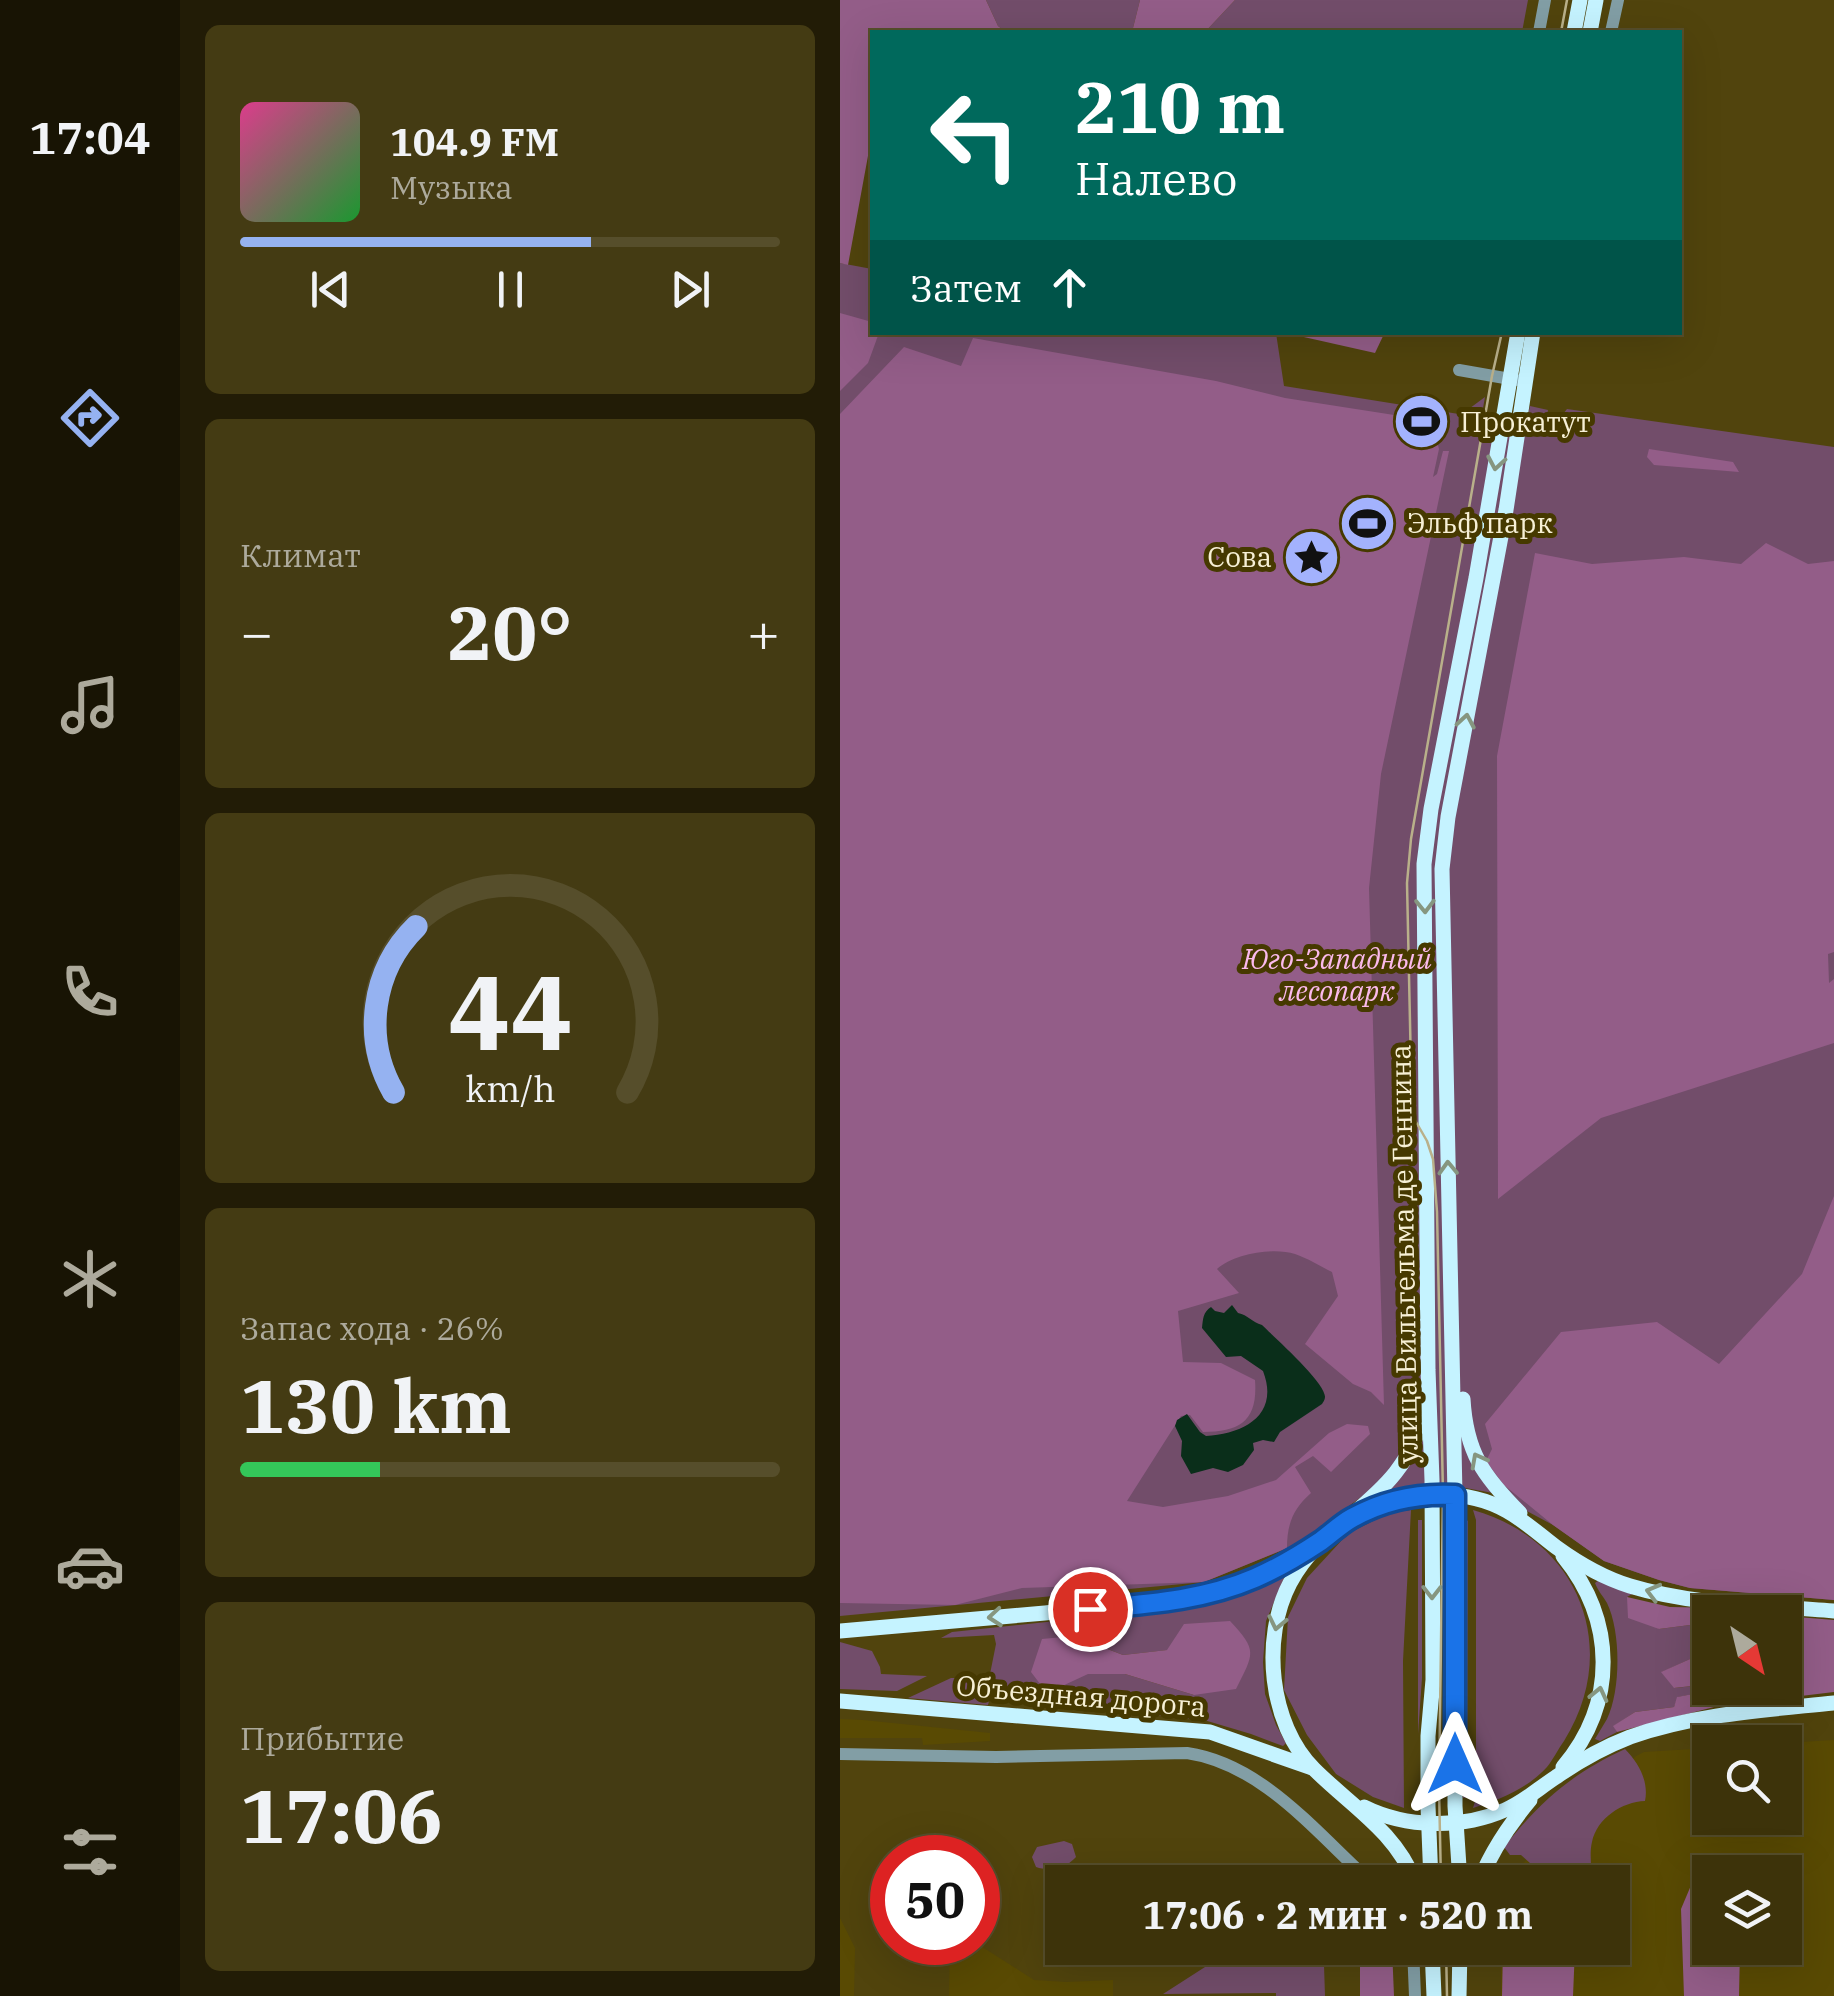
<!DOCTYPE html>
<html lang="ru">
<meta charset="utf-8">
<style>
:root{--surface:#3d330a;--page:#443b13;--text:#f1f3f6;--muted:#adaa9c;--line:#564e2b;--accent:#95b2f1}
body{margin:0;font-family:"IBM Plex Serif",serif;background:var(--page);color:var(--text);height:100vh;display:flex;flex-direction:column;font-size:38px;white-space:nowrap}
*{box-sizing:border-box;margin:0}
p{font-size:32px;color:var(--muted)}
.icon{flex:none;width:55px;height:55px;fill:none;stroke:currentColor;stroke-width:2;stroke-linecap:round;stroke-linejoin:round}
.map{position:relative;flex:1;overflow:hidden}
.side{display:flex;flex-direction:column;gap:25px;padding:25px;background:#221c06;width:660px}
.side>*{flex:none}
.banner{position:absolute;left:30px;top:30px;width:812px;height:305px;border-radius:0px;box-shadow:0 10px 40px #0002,0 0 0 2px var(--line);background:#00695c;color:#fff;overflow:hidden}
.needle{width:65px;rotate:145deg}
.tools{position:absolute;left:852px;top:1595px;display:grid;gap:20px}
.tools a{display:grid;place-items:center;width:110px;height:110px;border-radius:0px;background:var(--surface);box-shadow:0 10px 40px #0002,0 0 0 2px var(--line);font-size:50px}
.speed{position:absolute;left:30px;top:1835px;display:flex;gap:20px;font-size:50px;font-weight:700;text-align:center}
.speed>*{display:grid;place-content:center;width:130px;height:130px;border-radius:50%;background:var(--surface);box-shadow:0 10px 40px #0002,0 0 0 2px var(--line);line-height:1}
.speed .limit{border:15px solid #d22;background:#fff;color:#111}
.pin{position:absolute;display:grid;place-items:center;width:85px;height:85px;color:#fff;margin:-42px;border:5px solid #fff;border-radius:50%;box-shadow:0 2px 10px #0007}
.me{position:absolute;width:110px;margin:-55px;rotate:0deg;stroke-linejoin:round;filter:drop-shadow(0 0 8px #0008)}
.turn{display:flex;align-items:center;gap:35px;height:210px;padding:0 40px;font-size:45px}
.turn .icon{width:130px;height:130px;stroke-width:2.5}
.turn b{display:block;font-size:70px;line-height:85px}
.then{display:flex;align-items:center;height:95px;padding:0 40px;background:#0003;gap:20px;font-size:38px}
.big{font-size:75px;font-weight:700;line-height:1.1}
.side .card{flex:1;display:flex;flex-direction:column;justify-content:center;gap:15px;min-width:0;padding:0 35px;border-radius:15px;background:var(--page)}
.side .dial{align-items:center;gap:0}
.dial svg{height:260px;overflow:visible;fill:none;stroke:var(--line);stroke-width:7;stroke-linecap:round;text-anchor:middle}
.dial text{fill:var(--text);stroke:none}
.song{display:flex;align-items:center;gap:30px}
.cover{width:120px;height:120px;border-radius:15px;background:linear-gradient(135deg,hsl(330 70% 55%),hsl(130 70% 35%))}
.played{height:10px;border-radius:5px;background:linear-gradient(90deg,var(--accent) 65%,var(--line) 65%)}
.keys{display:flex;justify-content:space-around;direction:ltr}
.heat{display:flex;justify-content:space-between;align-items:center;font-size:55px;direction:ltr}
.charge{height:15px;border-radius:8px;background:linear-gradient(90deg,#34c759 26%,var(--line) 0)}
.trip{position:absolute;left:205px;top:1865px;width:585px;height:100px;border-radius:0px;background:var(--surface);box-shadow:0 10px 40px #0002,0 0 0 2px var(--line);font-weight:700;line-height:100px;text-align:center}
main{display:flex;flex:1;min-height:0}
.tabs{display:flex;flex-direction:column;width:180px;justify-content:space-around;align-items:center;background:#181404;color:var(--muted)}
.tabs .icon{width:70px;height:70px}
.tabs .current{color:var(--accent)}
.tabs b{font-size:45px;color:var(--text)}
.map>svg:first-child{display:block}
.built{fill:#594a03;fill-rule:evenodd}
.green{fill:#724d6a;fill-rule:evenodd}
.forest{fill:#935d88}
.water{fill:#0a2e1a}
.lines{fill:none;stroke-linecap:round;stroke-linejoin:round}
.minor{stroke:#829ea5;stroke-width:12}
.major{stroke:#c5f3ff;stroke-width:15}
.tram{stroke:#b9b08a;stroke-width:2.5}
.oneway{stroke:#869680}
.route-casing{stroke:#114b97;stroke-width:25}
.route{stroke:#1a73e8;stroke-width:18}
.labels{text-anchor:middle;stroke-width:10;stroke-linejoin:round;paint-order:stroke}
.poi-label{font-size:28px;fill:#f7f0d5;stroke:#463900;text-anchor:start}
.park-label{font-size:28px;font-style:italic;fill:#fbbaec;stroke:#463900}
.street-label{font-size:28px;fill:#f7f0d5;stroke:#463900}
</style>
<main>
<nav class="tabs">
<b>17:04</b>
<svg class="icon current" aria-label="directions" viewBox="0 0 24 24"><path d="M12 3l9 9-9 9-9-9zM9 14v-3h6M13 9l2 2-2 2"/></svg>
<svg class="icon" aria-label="music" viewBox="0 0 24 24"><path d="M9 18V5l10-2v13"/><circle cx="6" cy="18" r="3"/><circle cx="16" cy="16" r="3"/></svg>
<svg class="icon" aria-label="phone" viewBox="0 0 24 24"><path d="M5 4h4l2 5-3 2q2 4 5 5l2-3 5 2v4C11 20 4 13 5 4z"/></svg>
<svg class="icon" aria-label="climate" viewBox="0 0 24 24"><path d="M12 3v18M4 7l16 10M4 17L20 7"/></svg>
<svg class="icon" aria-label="car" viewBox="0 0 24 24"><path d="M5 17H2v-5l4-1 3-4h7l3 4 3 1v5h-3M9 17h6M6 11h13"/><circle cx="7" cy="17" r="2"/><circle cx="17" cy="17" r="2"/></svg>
<svg class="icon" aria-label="filters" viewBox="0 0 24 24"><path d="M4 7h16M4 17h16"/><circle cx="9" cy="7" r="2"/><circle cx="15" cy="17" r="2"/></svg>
</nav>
<section class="side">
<div class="card">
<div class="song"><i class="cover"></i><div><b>104.9 FM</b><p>Музыка</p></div></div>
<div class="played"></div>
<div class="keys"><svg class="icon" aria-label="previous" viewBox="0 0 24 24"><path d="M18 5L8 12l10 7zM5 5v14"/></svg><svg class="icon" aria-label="pause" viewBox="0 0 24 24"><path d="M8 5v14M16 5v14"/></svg><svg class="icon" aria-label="next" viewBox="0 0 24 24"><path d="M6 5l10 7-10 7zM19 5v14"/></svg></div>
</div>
<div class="card"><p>Климат</p>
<div class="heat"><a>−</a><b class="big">20°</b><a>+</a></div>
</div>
<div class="card dial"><svg viewBox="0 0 100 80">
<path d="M14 69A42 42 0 1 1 86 69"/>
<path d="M14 69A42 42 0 0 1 21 18" stroke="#95b2f1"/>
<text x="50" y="56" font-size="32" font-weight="700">44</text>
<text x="50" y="72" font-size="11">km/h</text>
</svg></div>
<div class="card"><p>Запас хода · 26%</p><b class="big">130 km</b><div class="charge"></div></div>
<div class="card"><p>Прибытие</p><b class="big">17:06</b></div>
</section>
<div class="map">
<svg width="994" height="1996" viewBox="0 0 994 1996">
<rect width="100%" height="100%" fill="#51440d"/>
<g class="built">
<polygon points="0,1719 23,1720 150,1733 150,1741 83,1745 82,1738 0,1738"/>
<path d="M994,1740V1996H661V1948H772V1882H663L796,1756L804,1752L870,1748V1818H945V1743ZM870,1872H945V1948H870Z"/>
<polygon points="0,1918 15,1948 14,1996 0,1996"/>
<polygon points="110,1943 136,1943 194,1980 226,1982 273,1980 273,1996 109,1996"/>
</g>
<g class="green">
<polygon points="146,0 300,0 292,32 166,32 158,26"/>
<polygon points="395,0 688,0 682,32 365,32"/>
<polygon points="0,263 32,269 32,322 26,321 36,340 39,332 436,333 444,386 625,415 626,411 645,397 641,419 685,427 690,406 708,410 704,430 715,433 718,420 727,409 994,447 994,1600 850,1588 819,1580 764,1561 713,1525 653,1493 609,1485 574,1485 574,1488 554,1492 556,1489 524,1495 455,1545 364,1582 0,1616"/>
<polygon points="571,1510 563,1661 564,1808 533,1797 496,1774 467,1735 444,1690 448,1617 467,1578 502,1540 513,1531 549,1513"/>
<path d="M633,1510C739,1540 782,1648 724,1741C718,1749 713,1760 707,1767C688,1788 660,1800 633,1808L636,1798V1520Z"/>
<polygon points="623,1518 628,1521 627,1797 623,1798"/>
<polygon points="578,1520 582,1520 582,1678 578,1734"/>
<path d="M440,1575L444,1578L426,1621L423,1662L425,1694L436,1725L446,1743L443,1746L411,1734L364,1720L171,1702L159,1696L148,1684L156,1644L154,1635L101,1638L112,1632L348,1607L389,1599ZM234,1636L283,1655L328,1650L354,1695L285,1674H248Z"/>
<path d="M759,1580L794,1593L787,1597L819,1629L858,1624L870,1627V1653L859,1655L822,1672L835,1688L870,1684V1688H884L838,1697L834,1707L795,1712L774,1726L777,1732L760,1741L755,1739C759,1732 763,1726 767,1719C781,1690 781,1632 767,1603C763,1596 758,1591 755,1583Z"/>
<polygon points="0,1642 32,1651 40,1667 41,1674 87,1676 57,1691 0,1689"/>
<polygon points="111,1678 129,1678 149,1701 148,1705 68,1698"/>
<path d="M785,1749C799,1763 809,1782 805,1801C782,1802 757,1818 752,1842C749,1854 752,1870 752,1882H695L690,1863L681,1855H670L664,1847C701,1801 731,1774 785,1749Z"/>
<path d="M224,1841L232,1844L236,1857C226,1868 210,1872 196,1867L192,1857L197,1847Z"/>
<polygon points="484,1965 485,1996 436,1996 436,1993 323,1994 365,1967"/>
</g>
<g class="forest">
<polygon points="0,0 146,0 158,26 166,32 32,32 32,134 8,265 0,263"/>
<polygon points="300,0 395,0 365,32 292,32"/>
<polygon points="0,313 32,322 32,332 39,333 28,363 0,391"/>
<polygon points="535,333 544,334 535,353 446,333"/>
<path d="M133,338L376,381L445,398L567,417L595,434L599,449L593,477L597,474L603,451H609L541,774L529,888L544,1405L531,1392L513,1384L465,1344L498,1296L492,1272C480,1266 467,1258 455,1254C433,1247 394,1254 377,1269L399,1293L338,1311L343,1362L381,1363L415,1380C418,1420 401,1432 363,1432L350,1415L341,1416L287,1501L323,1507L388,1496L436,1480L489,1433L507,1424L528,1426L530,1434L491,1472L473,1456L455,1467L471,1493C453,1509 447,1524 447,1548L364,1582L182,1588L115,1605L0,1603V414L64,347L121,366Z"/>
<polygon points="809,449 893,462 899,472 814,465 807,457"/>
<polygon points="926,543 968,564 994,561 994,952 988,954 989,983 994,979 994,1043 761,1118 658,1199 657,756 695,553 752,564 844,557 901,564"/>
<polygon points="994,1196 994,1600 850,1588 819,1580 764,1561 713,1525 664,1485 646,1461 652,1449 645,1424 721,1332 817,1322 879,1364 962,1274"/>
<polygon points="787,1597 830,1607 883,1608 917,1612 870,1612 870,1627 858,1624 819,1629 788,1618"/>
<polygon points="945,1616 994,1620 994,1692 878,1706 777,1732 773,1726 795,1712 834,1707 837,1697 884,1688 945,1688"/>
<path d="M390,1621C418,1651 414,1653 396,1689L354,1695L285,1674H248L207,1693L191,1672L202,1639L234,1636L283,1655L327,1650L344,1624Z"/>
<polygon points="870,1653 870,1684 834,1688 821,1672 859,1655"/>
<polygon points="852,1883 870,1884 870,1948 900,1948 899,1996 844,1996 841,1909"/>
<polygon points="520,1948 552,1948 554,1996 520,1996"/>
<polygon points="663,1948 735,1948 733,1996 662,1996"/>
</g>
<path class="water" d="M392,1305L398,1313C408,1315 412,1322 422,1325C434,1337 486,1383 485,1397C485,1400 483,1402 482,1404L440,1432L434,1442L423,1440L413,1443L414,1450L403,1465L388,1472L373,1468L351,1474L341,1456L342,1441L335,1426L337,1420L347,1414L360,1432L366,1436C404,1434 440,1415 423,1371L401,1356L386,1357L362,1328C363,1319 363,1312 371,1307L375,1311L384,1313Z"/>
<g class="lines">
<g class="minor">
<polyline points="699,32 705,0"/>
<polyline points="771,32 778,0"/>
<polyline points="619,370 676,380"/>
<path d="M0,1754L156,1757L347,1753C423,1764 477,1834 531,1882"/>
<polyline points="573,1948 575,1996"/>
</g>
<g class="major">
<polyline points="734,32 740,0"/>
<polyline points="750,32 756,0"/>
<path d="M623,1399C626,1452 643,1476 680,1513"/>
<path d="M527,1511C570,1491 625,1487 667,1511C685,1521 700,1535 716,1547C738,1563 764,1578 790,1586C856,1606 926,1605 994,1611"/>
<path d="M0,1631C68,1625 137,1619 205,1613C304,1604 382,1604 469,1549"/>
<polyline points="0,1701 370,1732 472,1768"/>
<path d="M723,1767C777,1703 776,1621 723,1556"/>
<path d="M524,1807C566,1828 622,1829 665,1810C684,1802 699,1788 716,1777C739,1761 764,1747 790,1737C855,1714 926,1710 994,1703"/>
<path d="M575,1882C556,1832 511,1806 474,1769C429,1724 421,1638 450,1583C487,1513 566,1501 584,1410"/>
<polyline points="591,1882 588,1806 588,1736 593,1680 592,1480 588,1370 584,864 591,809 636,578 678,332"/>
<polyline points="620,1882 615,1806 615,1495 602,869 608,817 666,510 693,332"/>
<path d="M639,1882C651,1852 669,1825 690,1800"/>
<polyline points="592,1948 594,1996"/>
<polyline points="619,1996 620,1948"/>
</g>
<g class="tram">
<polyline points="721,32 727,0"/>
<polyline points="601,1882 599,1789 603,1494 597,1212 593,1159 587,1141 572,1115 567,883 571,839 652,376 662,332"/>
<polyline points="606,1948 607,1996"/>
</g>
</g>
<defs><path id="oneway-chevron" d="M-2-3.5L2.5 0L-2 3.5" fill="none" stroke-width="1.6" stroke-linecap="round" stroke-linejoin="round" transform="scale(2.5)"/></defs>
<g class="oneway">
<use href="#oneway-chevron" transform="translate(656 463) rotate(100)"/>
<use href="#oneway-chevron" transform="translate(626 721) rotate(-80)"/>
<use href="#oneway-chevron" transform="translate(585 906) rotate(89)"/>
<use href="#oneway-chevron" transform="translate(608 1168) rotate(-92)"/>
<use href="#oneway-chevron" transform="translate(638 1460) rotate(-118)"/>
<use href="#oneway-chevron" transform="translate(592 1592) rotate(90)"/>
<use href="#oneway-chevron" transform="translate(813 1592) rotate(-165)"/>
<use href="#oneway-chevron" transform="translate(155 1617) rotate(175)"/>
<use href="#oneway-chevron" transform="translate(437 1623) rotate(102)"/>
<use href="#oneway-chevron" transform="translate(759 1694) rotate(-77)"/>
</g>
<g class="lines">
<defs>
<path id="route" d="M250,1609C306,1604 362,1601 415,1578C438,1568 460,1555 481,1541C492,1533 501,1524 512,1518C544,1500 579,1493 615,1495V1764"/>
</defs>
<use href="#route" class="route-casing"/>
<use href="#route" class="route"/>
</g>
<defs>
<symbol id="stadium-disc" viewBox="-11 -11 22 22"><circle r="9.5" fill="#a3b2fd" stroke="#463900"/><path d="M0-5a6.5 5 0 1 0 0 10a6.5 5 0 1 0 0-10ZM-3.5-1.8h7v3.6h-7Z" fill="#111"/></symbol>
<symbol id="sight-disc" viewBox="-11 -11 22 22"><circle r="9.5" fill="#a3b2fd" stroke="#463900"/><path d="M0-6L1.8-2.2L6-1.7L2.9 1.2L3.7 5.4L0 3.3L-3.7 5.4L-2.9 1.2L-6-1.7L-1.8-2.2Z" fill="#111"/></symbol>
</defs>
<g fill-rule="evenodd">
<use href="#stadium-disc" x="550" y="390" width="63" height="63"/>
<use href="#stadium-disc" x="496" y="492" width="63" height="63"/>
<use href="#sight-disc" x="440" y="526" width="63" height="63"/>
</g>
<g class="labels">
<g class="poi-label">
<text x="620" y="432">Прокатут</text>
<text x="567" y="533">Эльф парк</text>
<text x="432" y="567" text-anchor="end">Сова</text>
</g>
<g class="park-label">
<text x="497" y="969">Юго-Западный<tspan x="497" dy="32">лесопарк</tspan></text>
</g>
<g class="street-label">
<text transform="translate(564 1254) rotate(-91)" y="10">улица Вильгельма де Геннина</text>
<text transform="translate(241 1696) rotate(5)" y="10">Объездная дорога</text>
</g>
</g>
</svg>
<div class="tools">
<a><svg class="needle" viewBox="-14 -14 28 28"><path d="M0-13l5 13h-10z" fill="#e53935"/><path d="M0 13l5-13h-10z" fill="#adaa9c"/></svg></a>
<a><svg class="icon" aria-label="search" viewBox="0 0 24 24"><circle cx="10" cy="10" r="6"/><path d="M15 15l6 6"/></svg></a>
<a><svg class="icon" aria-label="layers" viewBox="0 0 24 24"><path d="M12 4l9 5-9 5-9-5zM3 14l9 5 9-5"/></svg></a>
</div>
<div class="speed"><div class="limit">50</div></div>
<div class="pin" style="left:250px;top:1609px;background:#d93025"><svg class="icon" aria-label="arrive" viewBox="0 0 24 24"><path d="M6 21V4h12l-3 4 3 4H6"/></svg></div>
<svg class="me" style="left:615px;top:1764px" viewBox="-20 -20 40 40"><path d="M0-17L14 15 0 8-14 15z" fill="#1a73e8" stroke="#fff" stroke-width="4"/></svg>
<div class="trip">17:06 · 2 мин · 520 m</div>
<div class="banner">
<div class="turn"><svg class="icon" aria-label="left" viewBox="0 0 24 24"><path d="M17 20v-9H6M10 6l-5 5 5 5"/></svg><div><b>210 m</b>Налево</div></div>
<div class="then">Затем<svg class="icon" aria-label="ahead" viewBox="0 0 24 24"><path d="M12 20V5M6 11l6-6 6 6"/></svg></div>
</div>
</div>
</main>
